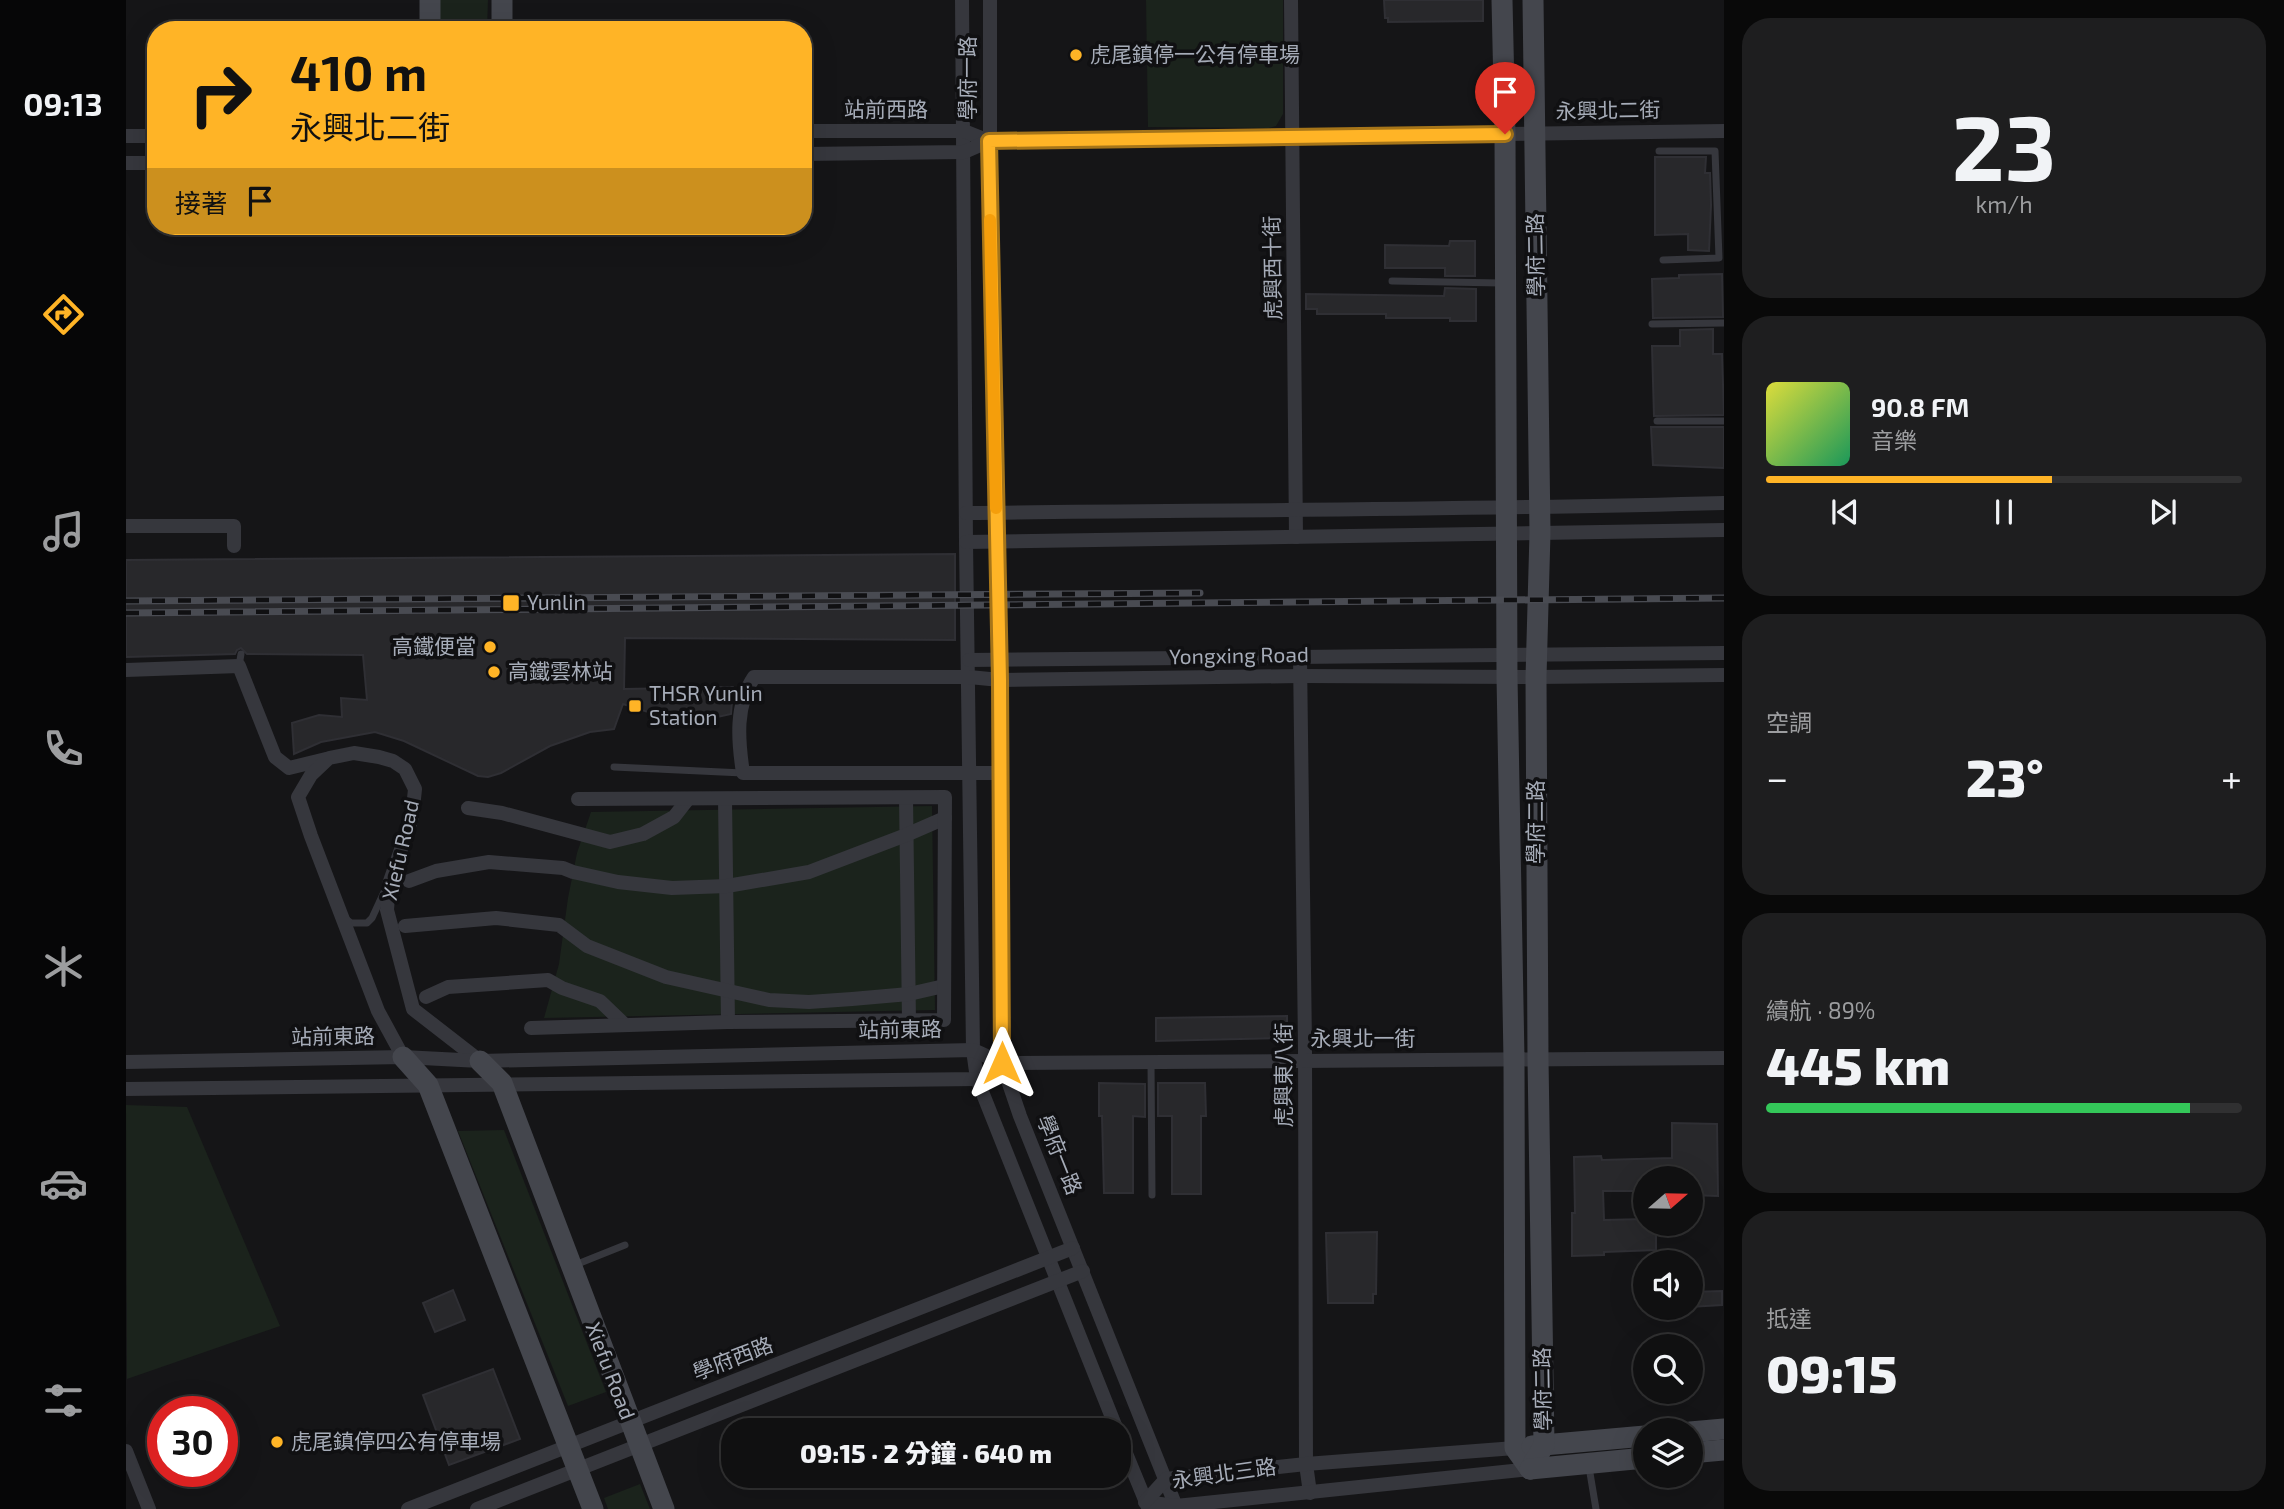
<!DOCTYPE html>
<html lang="zh-TW">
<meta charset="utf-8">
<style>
:root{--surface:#101011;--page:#1e1e1f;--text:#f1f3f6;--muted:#9c9d9f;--line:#303031;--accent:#ffb426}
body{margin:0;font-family:"Exo 2","Noto Sans TC",sans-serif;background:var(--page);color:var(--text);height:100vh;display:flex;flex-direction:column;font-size:26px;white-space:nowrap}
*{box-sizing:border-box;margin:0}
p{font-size:23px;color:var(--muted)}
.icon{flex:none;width:38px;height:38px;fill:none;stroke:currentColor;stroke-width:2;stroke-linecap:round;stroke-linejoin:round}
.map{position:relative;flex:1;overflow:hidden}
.panel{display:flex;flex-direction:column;gap:18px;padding:18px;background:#090909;width:560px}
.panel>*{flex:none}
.top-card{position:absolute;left:21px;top:21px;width:665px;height:214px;border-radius:28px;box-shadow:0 7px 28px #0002,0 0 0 2px var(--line);background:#ffb426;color:#111;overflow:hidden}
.needle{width:46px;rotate:70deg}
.controls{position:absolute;left:1507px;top:1166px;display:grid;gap:14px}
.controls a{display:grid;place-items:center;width:70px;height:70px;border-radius:50%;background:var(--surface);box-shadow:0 7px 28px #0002,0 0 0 2px var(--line);font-size:35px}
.speed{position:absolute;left:21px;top:1396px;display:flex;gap:14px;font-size:35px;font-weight:700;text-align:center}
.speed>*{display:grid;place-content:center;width:91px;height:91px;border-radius:50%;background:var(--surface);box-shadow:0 7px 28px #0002,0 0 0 2px var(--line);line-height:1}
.speed .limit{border:10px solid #d22;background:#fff;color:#111}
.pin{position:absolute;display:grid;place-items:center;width:60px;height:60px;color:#fff;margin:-72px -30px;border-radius:50% 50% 50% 0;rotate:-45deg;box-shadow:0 0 7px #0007}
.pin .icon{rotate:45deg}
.me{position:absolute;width:77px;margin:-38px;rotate:0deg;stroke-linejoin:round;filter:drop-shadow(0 0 5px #0008)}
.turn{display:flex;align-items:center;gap:24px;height:147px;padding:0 28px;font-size:32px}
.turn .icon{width:91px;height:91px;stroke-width:2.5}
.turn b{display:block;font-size:49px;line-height:60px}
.then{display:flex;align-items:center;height:66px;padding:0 28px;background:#0003;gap:14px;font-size:26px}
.big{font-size:52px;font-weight:800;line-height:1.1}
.panel .card{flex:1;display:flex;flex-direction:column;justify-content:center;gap:10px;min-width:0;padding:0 24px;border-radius:28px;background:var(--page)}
.panel .dial{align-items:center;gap:0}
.dial b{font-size:91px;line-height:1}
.song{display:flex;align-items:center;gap:21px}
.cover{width:84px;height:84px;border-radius:10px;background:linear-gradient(135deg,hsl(60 70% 55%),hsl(150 70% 35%))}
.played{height:7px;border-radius:4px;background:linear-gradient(90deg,var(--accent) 60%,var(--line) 60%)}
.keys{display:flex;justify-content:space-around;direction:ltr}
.heat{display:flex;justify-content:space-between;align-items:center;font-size:38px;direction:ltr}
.charge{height:10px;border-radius:5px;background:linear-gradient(90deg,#34c759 89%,var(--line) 0)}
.trip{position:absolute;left:595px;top:1418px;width:410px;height:70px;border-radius:28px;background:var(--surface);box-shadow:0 7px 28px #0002,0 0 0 2px var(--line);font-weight:800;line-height:70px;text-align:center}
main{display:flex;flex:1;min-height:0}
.dock{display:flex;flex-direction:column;width:126px;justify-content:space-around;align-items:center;background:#060607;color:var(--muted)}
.dock .icon{width:49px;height:49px}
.dock .selected{color:var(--accent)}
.dock b{font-size:32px;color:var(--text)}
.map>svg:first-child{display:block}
.green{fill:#1b231c}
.building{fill:#28282b;stroke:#2f2f34;stroke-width:2}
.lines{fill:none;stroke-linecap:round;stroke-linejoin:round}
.lane{stroke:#36373d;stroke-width:7}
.street{stroke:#36373d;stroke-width:14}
.secondary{stroke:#44464d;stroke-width:21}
.rail-casing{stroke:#494b52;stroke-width:7}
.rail{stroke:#101012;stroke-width:4.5;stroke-dasharray:13;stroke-linecap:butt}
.route-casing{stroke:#a67519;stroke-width:18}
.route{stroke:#ffb426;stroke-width:12}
.slow{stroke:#f59e0b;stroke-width:12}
.poi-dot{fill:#ffb426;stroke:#101012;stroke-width:2.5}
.labels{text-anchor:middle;stroke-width:7;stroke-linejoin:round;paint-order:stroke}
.poi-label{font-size:21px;fill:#a6acb8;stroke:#101012;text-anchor:start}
.street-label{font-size:21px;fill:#a6acb8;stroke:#101012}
</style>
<main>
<nav class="dock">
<b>09:13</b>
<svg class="icon selected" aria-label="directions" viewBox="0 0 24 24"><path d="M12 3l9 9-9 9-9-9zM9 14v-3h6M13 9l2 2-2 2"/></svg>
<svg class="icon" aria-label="music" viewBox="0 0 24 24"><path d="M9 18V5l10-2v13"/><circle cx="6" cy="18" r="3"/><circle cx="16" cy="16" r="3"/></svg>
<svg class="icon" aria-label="phone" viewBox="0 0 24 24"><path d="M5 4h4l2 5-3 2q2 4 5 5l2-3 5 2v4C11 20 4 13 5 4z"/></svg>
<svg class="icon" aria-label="climate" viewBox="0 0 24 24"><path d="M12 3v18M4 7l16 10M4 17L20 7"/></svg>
<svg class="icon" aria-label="car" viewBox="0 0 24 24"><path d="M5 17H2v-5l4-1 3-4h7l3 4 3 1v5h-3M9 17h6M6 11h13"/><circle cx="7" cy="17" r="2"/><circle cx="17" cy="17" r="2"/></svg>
<svg class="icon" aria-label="filters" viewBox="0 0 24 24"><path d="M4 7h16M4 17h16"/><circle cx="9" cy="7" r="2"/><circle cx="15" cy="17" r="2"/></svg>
</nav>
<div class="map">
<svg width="1598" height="1509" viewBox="0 0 1598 1509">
<rect width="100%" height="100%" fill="#151517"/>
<g class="green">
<polygon points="314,0 362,0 361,30 314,30"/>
<polygon points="1020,0 1157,0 1157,114 1150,126 1143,128 1022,127"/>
<polygon points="806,806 809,1010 418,1018 433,964 442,898 451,853 465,812"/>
<polygon points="0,1105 61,1107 154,1326 1,1379"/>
<polygon points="378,1130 480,1392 442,1406 332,1131"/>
<polygon points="514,1484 524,1509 482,1509 478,1498"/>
</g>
<g class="building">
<polygon points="1258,0 1357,0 1357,21 1262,22 1262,18 1259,18"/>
<polygon points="1529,157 1580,157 1579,173 1584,173 1585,205 1583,251 1562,250 1562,234 1529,235"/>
<polygon points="1324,241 1349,241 1349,276 1319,276 1319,268 1259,268 1259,245 1323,246"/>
<polygon points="1596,274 1597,317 1527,318 1526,279 1553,278 1553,275"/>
<polygon points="1319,288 1350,289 1350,321 1324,321 1324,318 1260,318 1260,314 1191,314 1191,309 1180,309 1180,294 1318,296"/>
<polygon points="1587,329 1587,354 1596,354 1598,415 1528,416 1526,346 1554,346 1554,330"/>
<polygon points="1525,427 1598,427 1598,468 1527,465"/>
<polygon points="829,554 829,640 499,638 498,689 607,687 605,714 560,724 497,704 488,729 464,732 424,746 375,773 362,777 352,776 278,741 249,732 195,742 168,754 166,723 193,715 216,717 215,698 241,700 237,655 121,654 115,648 111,650 109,654 0,657 0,560"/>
<polygon points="1161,1016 1161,1038 1030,1041 1030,1018"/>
<polygon points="973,1083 1019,1084 1019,1117 1007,1116 1007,1193 978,1193 976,1116 973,1116"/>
<polygon points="1032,1083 1079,1083 1080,1116 1075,1116 1075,1194 1046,1194 1046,1116 1032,1116"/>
<polygon points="1546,1123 1591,1124 1592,1196 1564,1195 1564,1178 1519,1178 1519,1191 1477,1191 1478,1220 1519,1219 1519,1223 1530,1223 1530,1250 1478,1252 1478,1255 1446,1256 1446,1213 1449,1213 1448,1157 1475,1156 1476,1160 1546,1158"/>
<polygon points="1251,1232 1250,1294 1247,1294 1247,1303 1202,1303 1200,1233"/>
<polygon points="327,1290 339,1320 309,1332 297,1303"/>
<polygon points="1596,1291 1596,1305 1564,1307 1564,1292"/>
<polygon points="367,1369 394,1439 323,1465 297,1395"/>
</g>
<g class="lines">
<g class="lane">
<polyline points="1533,151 1589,151 1593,258 1537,260"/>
<polyline points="1266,281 1375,283"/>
<polyline points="1526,324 1598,323"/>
<polyline points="1531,421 1598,421"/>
<polyline points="113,666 115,654"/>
<polyline points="488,767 617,773"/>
<polyline points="220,919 225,923 241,923 246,918 258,892"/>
<polyline points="1025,1062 1026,1195"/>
<polyline points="449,1265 499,1245"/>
<polyline points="1463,1467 1470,1509"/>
</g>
<g class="street">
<polyline points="836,0 840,542 847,1050 851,1079 991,1430"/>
<polyline points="864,0 864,174 874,680 876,1063 894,1116 1051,1509"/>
<polyline points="1165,0 1170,537"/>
<polyline points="677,131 838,131 863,141 1598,131"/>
<polyline points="0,136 30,136"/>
<polyline points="677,154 838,152 863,141"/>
<polyline points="0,163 30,163"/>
<path d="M840,513C1093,510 1346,510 1598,503"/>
<polyline points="0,526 108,526 108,546"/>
<polyline points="840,542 1598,530"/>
<polyline points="1174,657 1179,1046 1180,1464 1184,1493"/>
<polyline points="843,660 1598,653"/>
<polyline points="0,670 113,666 149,757 163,768 200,759"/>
<path d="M874,773H617C612,740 609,705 628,677H843L874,680L1174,676L1410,677L1598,675"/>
<polyline points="780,798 783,1021"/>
<polyline points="599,799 602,1022"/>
<polyline points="342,808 376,813 484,842 517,834 548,817 562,799"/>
<polyline points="283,881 310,871 363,862 437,868 447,872 492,882 546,888 601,886 683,872 780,835 819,818"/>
<polyline points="279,926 370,918 433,925 461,946 540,977 643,1000 683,1002 726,999 783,994 818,986"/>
<polyline points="300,997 322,987 422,980 436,988 474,1001 499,1025"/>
<polyline points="405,1028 602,1022 818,1020 819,797 452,799"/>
<polyline points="277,1057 252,1011 185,836 172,797 185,775 203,758 228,753 253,757 267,761 279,769 289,789 286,818 263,884 261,910 287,1009 354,1061"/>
<polyline points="0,1062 277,1057 354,1061 847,1050 876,1063 1598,1058"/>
<polyline points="0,1089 851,1079 876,1063"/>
<polyline points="992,1434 1022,1507"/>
<polyline points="0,1451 23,1509"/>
<polyline points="1019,1502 1050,1506 1404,1469"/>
<polyline points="1019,1502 1040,1479 1180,1464 1389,1448"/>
<polyline points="282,1509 947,1248"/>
<polyline points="351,1509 957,1271"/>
</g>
<g class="secondary">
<polyline points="304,0 304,30"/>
<polyline points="376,0 376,30"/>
<polyline points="1376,0 1379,134 1381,677 1388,1059 1389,1448 1404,1469"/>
<polyline points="277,1057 302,1085 467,1509"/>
<polyline points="354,1061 376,1083 538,1509"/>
<polyline points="1564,1432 1598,1429"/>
<polyline points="1406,1446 1519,1436"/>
<polyline points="1564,1453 1598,1450"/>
<polyline points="1404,1469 1418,1445 1412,1059 1410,677 1414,533 1407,0"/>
<polyline points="1404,1469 1519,1458"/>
</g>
<defs>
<g id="rail">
<polyline points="0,601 1074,593"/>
<polyline points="0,613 1598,598"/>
</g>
</defs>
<use href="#rail" class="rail-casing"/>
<use href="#rail" class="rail"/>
</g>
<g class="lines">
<defs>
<polyline id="route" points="876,1063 874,680 863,141 1379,134"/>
</defs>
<use href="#route" class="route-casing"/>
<use href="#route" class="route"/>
<polyline class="slow" points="864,220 870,508"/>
</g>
<g class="poi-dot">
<circle cx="950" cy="55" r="7"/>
<rect x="376" y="594" width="18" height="18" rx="3.5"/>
<circle cx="364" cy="647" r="7"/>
<circle cx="368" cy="672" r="7"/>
<rect x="502" y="699" width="14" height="14" rx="3.5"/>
<circle cx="151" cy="1442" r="7"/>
</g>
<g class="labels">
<g class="poi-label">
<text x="964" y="62">虎尾鎮停一公有停車場</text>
<text x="401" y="610">Yunlin</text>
<text x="350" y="654" text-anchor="end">高鐵便當</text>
<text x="382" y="679">高鐵雲林站</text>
<text x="523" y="701">THSR Yunlin<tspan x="523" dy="24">Station</tspan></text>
<text x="165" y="1449">虎尾鎮停四公有停車場</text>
</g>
<g class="street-label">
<text transform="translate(842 78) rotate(-90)" y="7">學府一路</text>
<text x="760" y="117">站前西路</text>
<text transform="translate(1482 111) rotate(-1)" y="7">永興北二街</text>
<text transform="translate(1410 255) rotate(-91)" y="7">學府二路</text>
<text transform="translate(1147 268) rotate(-91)" y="7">虎興西十街</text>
<text transform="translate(1113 656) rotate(-1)" y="7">Yongxing Road</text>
<text transform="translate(1410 822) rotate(-90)" y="7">學府二路</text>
<text transform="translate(275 850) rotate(-77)" y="7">Xiefu Road</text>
<text transform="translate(774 1030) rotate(-1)" y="7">站前東路</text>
<text transform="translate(207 1037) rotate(-1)" y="7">站前東路</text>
<text x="1237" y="1046">永興北一街</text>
<text transform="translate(1158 1075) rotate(-90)" y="7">虎興東八街</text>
<text transform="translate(933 1155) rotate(68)" y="7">學府一路</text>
<text transform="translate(607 1359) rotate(-21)" y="7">學府西路</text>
<text transform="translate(484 1371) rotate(69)" y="7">Xiefu Road</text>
<text transform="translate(1417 1389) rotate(-91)" y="7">學府二路</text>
<text transform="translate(1098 1474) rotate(-8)" y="7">永興北三路</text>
</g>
</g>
</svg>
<div class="controls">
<a><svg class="needle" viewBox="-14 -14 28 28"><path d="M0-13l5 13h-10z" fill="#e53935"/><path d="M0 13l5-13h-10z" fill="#9c9d9f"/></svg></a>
<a><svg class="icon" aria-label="sound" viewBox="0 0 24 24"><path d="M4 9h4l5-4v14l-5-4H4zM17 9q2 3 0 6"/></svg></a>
<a><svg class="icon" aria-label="search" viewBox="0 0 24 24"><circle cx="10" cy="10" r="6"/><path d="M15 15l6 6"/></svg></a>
<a><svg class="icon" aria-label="layers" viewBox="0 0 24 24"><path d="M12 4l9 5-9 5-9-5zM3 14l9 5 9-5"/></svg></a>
</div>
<div class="speed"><div class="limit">30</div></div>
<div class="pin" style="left:1379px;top:134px;background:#d93025"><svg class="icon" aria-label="arrive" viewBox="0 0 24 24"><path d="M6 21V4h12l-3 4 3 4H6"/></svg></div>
<svg class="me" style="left:876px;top:1063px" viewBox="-20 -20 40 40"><path d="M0-17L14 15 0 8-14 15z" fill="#ffb426" stroke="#fff" stroke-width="4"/></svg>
<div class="trip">09:15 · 2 分鐘 · 640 m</div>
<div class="top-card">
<div class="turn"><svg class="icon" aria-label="right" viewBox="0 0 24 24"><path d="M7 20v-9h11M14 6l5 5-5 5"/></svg><div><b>410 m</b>永興北二街</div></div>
<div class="then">接著<svg class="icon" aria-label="arrive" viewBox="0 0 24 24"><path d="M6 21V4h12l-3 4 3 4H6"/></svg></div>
</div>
</div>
<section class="panel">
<div class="card dial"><b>23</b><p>km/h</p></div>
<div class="card">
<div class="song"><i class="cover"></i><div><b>90.8 FM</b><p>音樂</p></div></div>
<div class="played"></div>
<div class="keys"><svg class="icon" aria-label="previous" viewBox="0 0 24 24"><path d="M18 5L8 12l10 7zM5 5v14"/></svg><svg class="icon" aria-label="pause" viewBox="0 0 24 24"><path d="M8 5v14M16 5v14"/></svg><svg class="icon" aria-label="next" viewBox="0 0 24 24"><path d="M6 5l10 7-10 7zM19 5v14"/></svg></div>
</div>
<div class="card"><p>空調</p>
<div class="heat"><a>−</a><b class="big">23°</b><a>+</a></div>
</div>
<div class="card"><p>續航 · 89%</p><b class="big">445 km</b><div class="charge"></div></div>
<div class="card"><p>抵達</p><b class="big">09:15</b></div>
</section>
</main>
